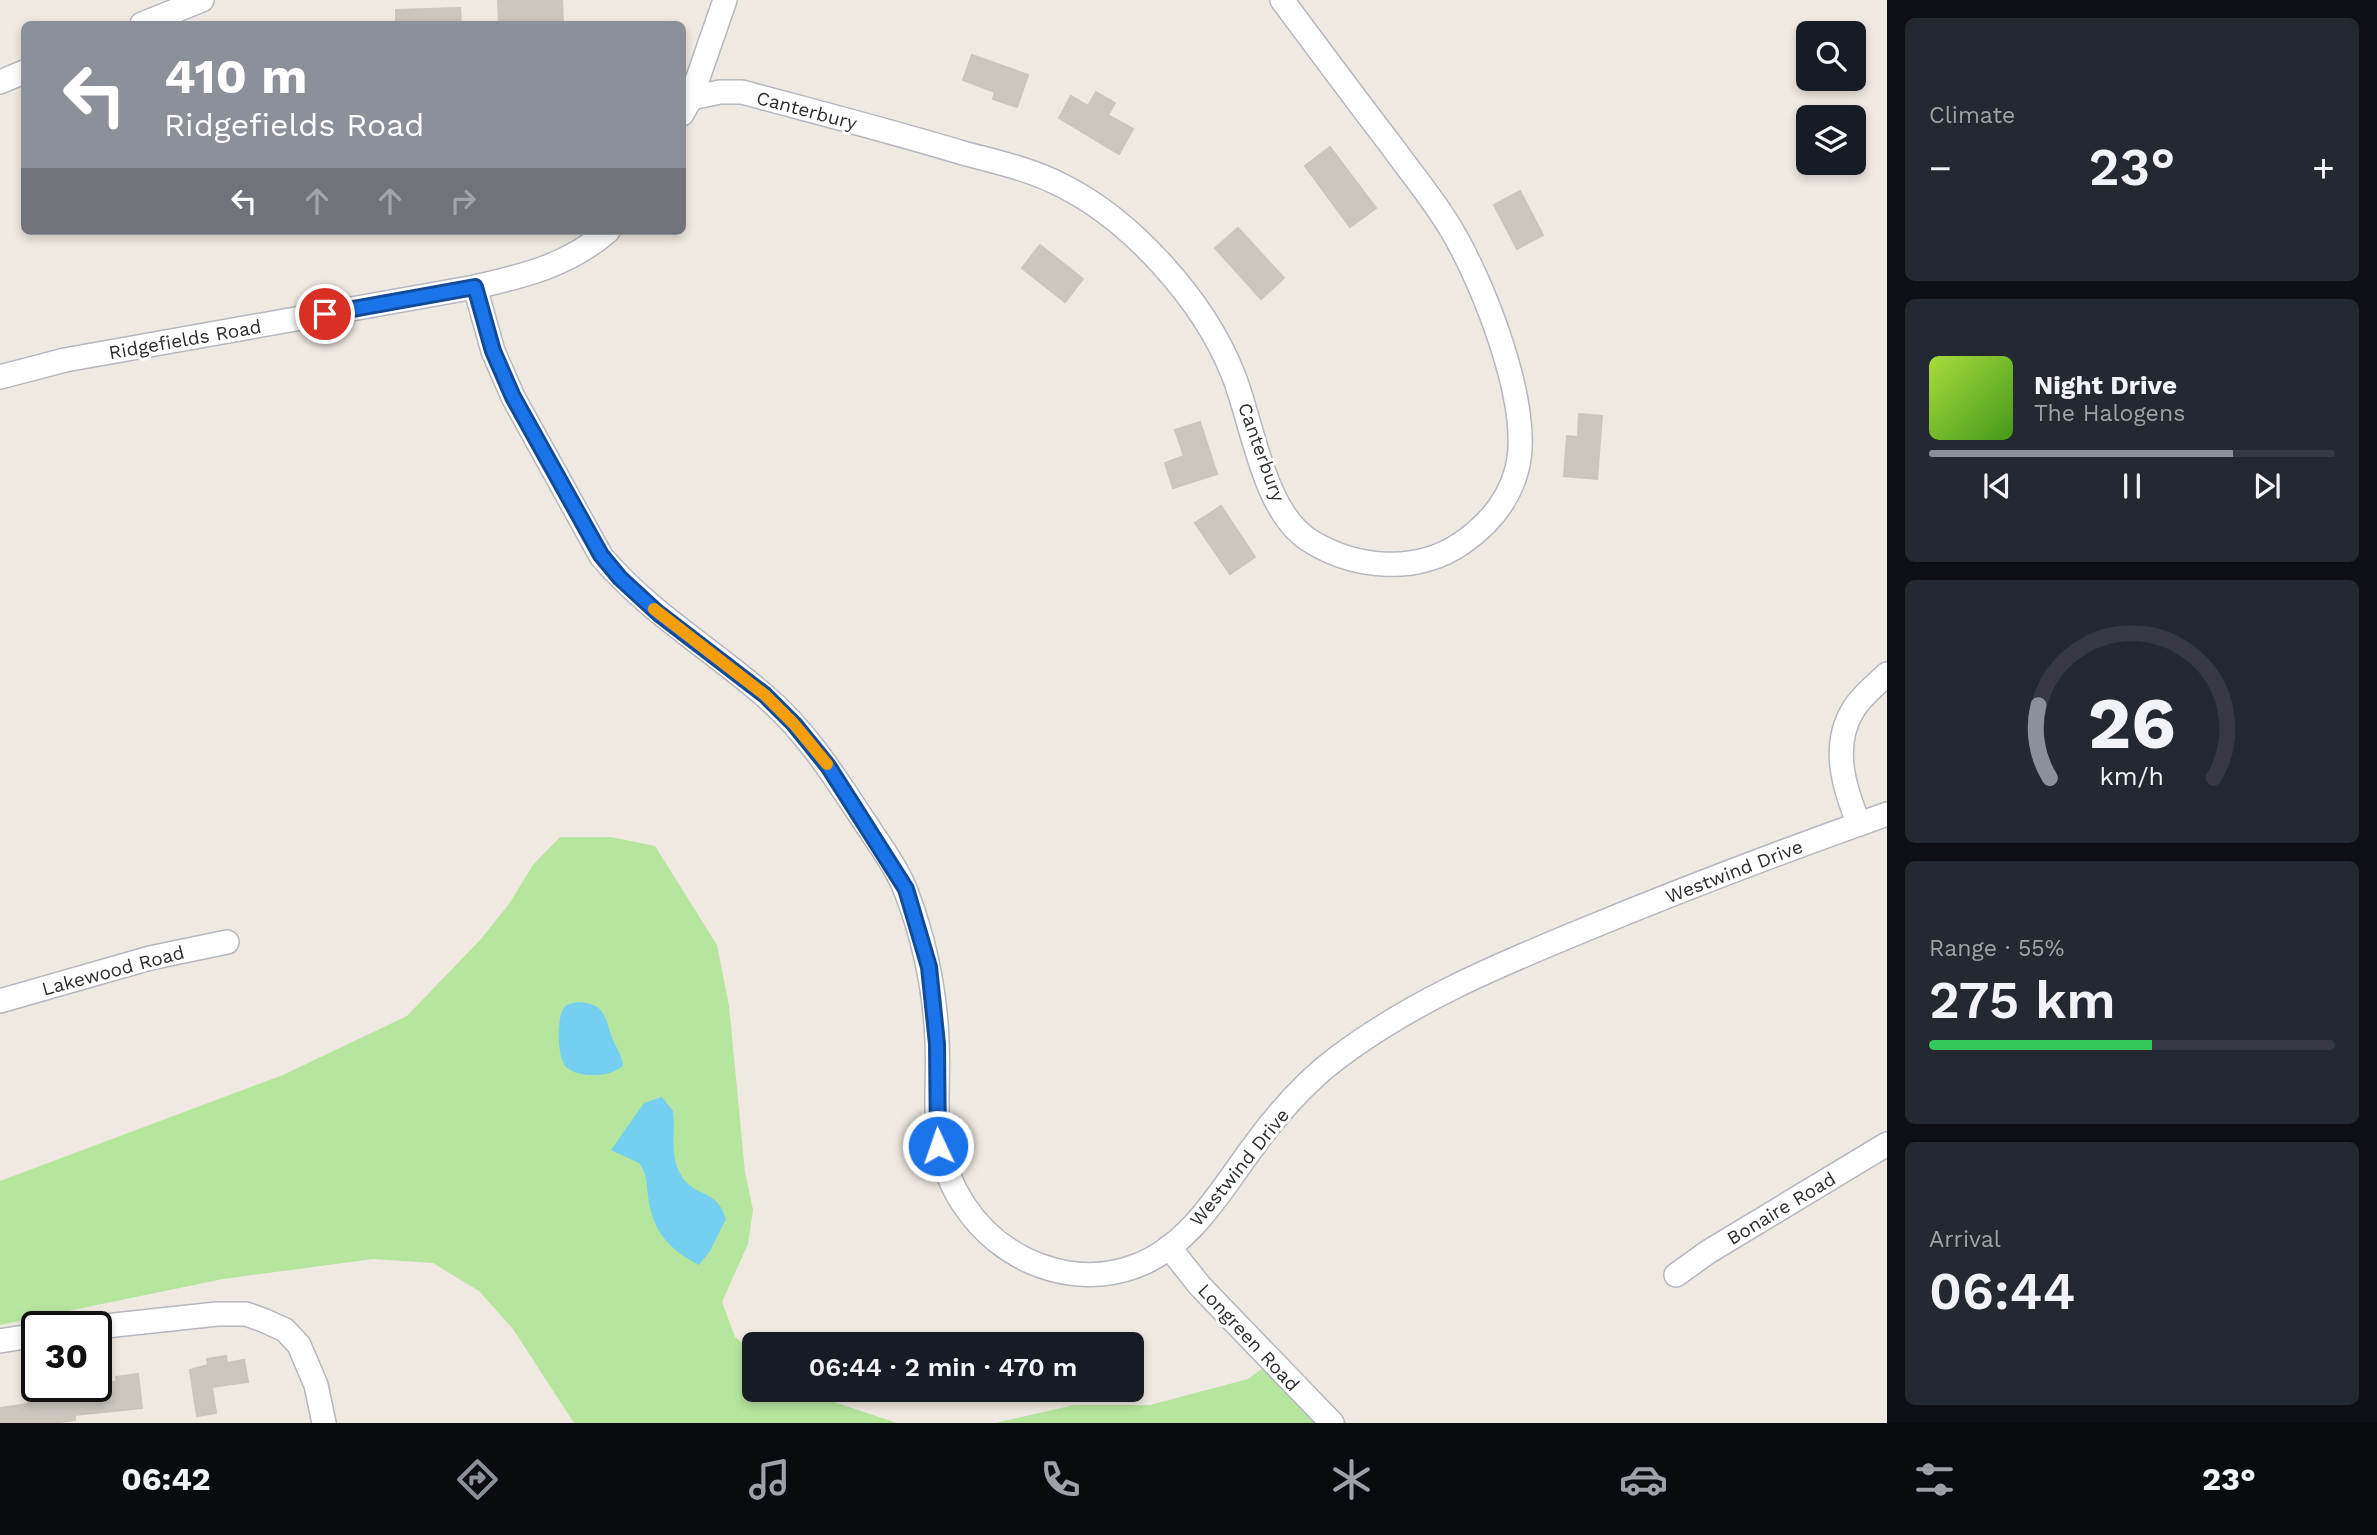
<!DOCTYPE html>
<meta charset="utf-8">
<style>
:root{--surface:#171b24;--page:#242831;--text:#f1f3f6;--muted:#9ea1a6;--line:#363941;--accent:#8c9099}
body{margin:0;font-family:"Work Sans",sans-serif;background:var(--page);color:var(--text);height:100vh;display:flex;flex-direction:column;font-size:26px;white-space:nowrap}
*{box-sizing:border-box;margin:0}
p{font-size:23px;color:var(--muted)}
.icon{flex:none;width:38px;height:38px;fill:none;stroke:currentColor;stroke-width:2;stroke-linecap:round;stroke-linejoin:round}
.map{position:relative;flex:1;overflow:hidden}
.drawer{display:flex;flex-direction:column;gap:18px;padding:18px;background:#0d0f14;width:490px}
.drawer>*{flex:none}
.banner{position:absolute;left:21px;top:21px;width:665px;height:214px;border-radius:10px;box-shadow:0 4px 10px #0003;background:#8c9099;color:#fff;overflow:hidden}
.controls{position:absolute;left:1796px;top:21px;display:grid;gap:14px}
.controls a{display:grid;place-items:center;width:70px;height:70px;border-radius:10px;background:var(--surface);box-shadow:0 4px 10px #0003;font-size:35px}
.speed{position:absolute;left:21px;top:1311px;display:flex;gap:14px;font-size:35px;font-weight:700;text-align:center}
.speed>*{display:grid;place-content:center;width:91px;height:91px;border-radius:50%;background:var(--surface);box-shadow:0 4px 10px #0003;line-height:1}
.speed .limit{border:4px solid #111;border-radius:10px;background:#fff;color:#111}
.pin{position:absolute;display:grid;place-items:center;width:60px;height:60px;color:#fff;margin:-30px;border:4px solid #fff;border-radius:50%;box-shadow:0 2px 7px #0007}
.me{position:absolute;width:77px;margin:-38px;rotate:357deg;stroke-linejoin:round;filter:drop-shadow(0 0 5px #0008)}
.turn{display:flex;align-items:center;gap:24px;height:147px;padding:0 28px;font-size:32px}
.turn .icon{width:91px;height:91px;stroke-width:2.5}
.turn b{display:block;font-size:49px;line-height:60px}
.lanes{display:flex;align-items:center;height:66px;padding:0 28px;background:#0003;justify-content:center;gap:35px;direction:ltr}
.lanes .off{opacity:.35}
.big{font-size:52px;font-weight:600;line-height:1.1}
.drawer .card{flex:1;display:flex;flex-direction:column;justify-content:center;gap:10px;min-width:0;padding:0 24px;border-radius:10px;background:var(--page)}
.drawer .dial{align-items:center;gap:0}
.dial svg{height:182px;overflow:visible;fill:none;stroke:var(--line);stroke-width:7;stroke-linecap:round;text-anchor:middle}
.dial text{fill:var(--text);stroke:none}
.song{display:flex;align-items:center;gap:21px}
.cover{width:84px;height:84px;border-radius:10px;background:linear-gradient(135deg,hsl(80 70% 55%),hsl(100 70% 35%))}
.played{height:7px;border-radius:4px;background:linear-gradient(90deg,var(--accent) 75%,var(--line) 75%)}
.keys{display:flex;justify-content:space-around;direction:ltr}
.heat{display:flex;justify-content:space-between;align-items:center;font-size:38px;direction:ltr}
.charge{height:10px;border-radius:5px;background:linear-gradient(90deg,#34c759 55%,var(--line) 0)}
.trip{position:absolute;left:742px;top:1332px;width:402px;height:70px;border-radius:10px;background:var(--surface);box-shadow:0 4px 10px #0003;font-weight:600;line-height:70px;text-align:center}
.tab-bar{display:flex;height:112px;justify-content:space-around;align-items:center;background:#090b0e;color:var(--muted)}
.tab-bar .icon{width:49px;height:49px}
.tab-bar .on{color:var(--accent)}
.tab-bar b{font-size:32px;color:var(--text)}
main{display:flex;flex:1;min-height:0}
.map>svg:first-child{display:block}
.green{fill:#b6e59e}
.water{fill:#75cff0}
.building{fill:#cbc7bf;stroke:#cbc5ba;stroke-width:2}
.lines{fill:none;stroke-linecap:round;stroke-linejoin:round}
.minor-casing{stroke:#b4b7c1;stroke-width:26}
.minor{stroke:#fff;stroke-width:23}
.route-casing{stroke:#114b97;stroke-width:18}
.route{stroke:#1a73e8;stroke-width:12}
.slow{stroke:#f59e0b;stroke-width:12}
.labels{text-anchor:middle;stroke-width:6;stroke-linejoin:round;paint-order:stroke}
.street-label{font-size:19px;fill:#2e2e2e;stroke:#fff}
</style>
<main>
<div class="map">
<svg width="1887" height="1423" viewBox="0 0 1887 1423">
<rect width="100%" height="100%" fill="#efe9e1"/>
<g class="green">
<polygon points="560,837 611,837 655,846 717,945 729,1006 745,1172 753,1210 748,1244 722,1302 735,1337 754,1353 754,1390 798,1390 897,1423 574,1423 513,1329 479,1291 433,1263 373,1259 223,1279 0,1325 0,1181 283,1075 407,1016 481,939 509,904 533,865"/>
<polygon points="1280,1355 1347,1423 995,1423 1074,1405 1150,1405 1248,1379"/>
</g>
<g class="water">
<path d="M578,1002C607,1004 604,1017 613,1040C617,1049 622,1056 623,1066C612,1074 605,1075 592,1075C582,1075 573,1073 566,1067C557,1058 555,1012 567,1005C571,1003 575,1003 578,1002Z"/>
<path d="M662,1097L673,1111C676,1133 669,1155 681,1175C694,1198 717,1188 726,1219L710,1251L699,1265C669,1250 651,1229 648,1195C646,1183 647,1173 639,1163L611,1150L644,1103Z"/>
</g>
<g class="building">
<polygon points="498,0 562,0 563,24 499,24"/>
<polygon points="460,8 461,24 396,24 396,10"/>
<polygon points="972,55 1028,75 1017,107 993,99 995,92 963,80"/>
<polygon points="1096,92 1115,103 1108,115 1133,129 1119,154 1059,118 1071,96 1088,106"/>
<polygon points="1330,147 1376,208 1350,227 1305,166"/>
<polygon points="1520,191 1543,235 1517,249 1494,205"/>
<polygon points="1238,228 1284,278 1261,299 1215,248"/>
<polygon points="1040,245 1083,279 1065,302 1022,268"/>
<polygon points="1579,414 1602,416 1597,479 1564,476 1567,436 1578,437"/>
<polygon points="1200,422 1217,474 1173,488 1165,463 1184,456 1175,430"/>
<polygon points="1221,506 1255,557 1230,574 1195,523"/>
<polygon points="226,1356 227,1363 244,1360 248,1382 212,1387 216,1413 197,1416 190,1370 208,1365 207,1359"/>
<polygon points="138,1374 142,1408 75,1415 75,1420 52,1423 0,1423 0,1408 28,1404 27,1394 53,1390 52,1386 96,1386 117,1381 116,1377"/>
</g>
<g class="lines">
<defs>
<g id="minor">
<polyline points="142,24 202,0"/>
<polyline points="0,82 24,72"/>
<path d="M691,98L720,92H742C816,112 890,131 963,153C996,162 1030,169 1061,185C1132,220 1204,301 1233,374C1253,423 1263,514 1312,542C1357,569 1417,574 1462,543C1488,525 1509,500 1517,469C1533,407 1483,282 1451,229C1434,200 1411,173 1391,145C1354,97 1318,48 1282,0"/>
<polyline points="682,114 691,98 725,0"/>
<path d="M475,287L493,351L513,397L601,556C648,612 710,648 765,696C806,731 835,777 864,821C879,844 898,869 907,894C925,942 935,990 937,1041C940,1105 926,1147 964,1205C1001,1261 1072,1290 1136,1266C1190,1246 1221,1190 1253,1147C1277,1114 1305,1082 1337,1058C1411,1002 1494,967 1579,932C1680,890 1783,851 1887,814"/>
<path d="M0,377L65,360L475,287C524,276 569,265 608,231"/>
<path d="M1859,824C1844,788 1831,746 1853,710C1861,696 1876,685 1887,674"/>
<polyline points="0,1001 150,958 227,942"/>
<polyline points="1169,1247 1200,1286 1332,1423"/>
<polyline points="1676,1275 1708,1252 1887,1144"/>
<polyline points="96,1327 217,1314 246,1314 263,1320 285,1330 299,1345 316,1385 324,1423"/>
<polyline points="0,1341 37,1335"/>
</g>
</defs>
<use href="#minor" class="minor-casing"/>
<use href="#minor" class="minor"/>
</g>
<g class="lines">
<defs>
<polyline id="route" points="325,314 475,287 493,351 513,397 601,555 620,578 658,613 765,695 794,724 828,766 906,889 929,967 937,1044 938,1146"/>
</defs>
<use href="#route" class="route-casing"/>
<use href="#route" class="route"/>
<polyline class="slow" points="654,609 765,695 794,724 827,764"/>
</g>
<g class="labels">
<g class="street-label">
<text transform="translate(807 110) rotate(15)" y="7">Canterbury</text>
<text transform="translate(185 339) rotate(-10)" y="7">Ridgefields Road</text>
<text transform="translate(1262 452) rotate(70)" y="7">Canterbury</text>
<text transform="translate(1734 871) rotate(-21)" y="7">Westwind Drive</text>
<text transform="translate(113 970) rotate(-15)" y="7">Lakewood Road</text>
<text transform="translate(1239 1167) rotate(-51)" y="7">Westwind Drive</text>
<text transform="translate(1781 1208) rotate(-31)" y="7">Bonaire Road</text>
<text transform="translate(1249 1337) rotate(47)" y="7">Longreen Road</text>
</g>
</g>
</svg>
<div class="controls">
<a><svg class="icon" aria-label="search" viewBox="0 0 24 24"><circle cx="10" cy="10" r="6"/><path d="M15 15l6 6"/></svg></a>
<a><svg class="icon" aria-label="layers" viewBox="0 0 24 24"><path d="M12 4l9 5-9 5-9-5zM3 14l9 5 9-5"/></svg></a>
</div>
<div class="speed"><div class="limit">30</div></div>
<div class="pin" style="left:325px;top:314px;background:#d93025"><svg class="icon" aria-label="arrive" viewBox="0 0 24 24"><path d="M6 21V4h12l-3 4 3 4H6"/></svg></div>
<svg class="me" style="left:938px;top:1146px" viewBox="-20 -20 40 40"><circle r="17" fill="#1a73e8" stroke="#fff" stroke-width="3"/><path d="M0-11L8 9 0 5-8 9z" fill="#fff"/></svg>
<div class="trip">06:44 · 2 min · 470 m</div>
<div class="banner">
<div class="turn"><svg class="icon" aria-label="left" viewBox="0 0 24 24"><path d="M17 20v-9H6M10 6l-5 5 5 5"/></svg><div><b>410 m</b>Ridgefields Road</div></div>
<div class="lanes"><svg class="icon" aria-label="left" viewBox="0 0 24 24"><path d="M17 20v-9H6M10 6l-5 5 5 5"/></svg><svg class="icon off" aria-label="ahead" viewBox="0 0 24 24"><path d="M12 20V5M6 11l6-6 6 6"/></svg><svg class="icon off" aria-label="ahead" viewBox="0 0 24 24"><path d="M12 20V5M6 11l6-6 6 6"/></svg><svg class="icon off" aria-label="right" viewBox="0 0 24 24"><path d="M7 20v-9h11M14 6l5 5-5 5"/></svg></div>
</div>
</div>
<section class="drawer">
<div class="card"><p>Climate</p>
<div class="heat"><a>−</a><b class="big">23°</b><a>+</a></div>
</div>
<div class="card">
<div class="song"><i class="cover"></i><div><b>Night Drive</b><p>The Halogens</p></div></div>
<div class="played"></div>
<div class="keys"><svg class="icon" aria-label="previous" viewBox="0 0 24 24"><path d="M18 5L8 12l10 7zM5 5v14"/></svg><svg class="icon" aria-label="pause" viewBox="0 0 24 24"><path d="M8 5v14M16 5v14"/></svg><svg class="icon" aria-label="next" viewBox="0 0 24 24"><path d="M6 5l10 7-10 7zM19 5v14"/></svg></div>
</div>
<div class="card dial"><svg viewBox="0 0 100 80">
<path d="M14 69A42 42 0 1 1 86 69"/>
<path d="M14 69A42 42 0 0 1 9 37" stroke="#8c9099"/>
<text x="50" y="56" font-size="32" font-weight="700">26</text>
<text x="50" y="72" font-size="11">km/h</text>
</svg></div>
<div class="card"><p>Range · 55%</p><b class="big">275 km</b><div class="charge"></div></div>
<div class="card"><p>Arrival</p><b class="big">06:44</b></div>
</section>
</main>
<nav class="tab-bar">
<b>06:42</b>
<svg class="icon on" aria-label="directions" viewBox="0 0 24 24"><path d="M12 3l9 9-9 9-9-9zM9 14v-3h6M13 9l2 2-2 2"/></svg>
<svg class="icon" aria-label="music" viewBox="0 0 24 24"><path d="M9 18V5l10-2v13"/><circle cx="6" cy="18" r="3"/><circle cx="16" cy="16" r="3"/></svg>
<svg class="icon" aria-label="phone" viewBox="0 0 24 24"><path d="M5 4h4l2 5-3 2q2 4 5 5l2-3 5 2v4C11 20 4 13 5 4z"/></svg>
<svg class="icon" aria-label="climate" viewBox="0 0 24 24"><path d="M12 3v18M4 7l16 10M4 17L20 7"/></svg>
<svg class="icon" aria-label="car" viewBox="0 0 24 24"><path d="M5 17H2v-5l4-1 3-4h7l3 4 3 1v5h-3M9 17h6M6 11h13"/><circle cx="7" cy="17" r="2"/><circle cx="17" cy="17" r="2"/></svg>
<svg class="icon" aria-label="filters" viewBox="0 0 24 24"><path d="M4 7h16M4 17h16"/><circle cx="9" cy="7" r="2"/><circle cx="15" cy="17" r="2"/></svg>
<b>23°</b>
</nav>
